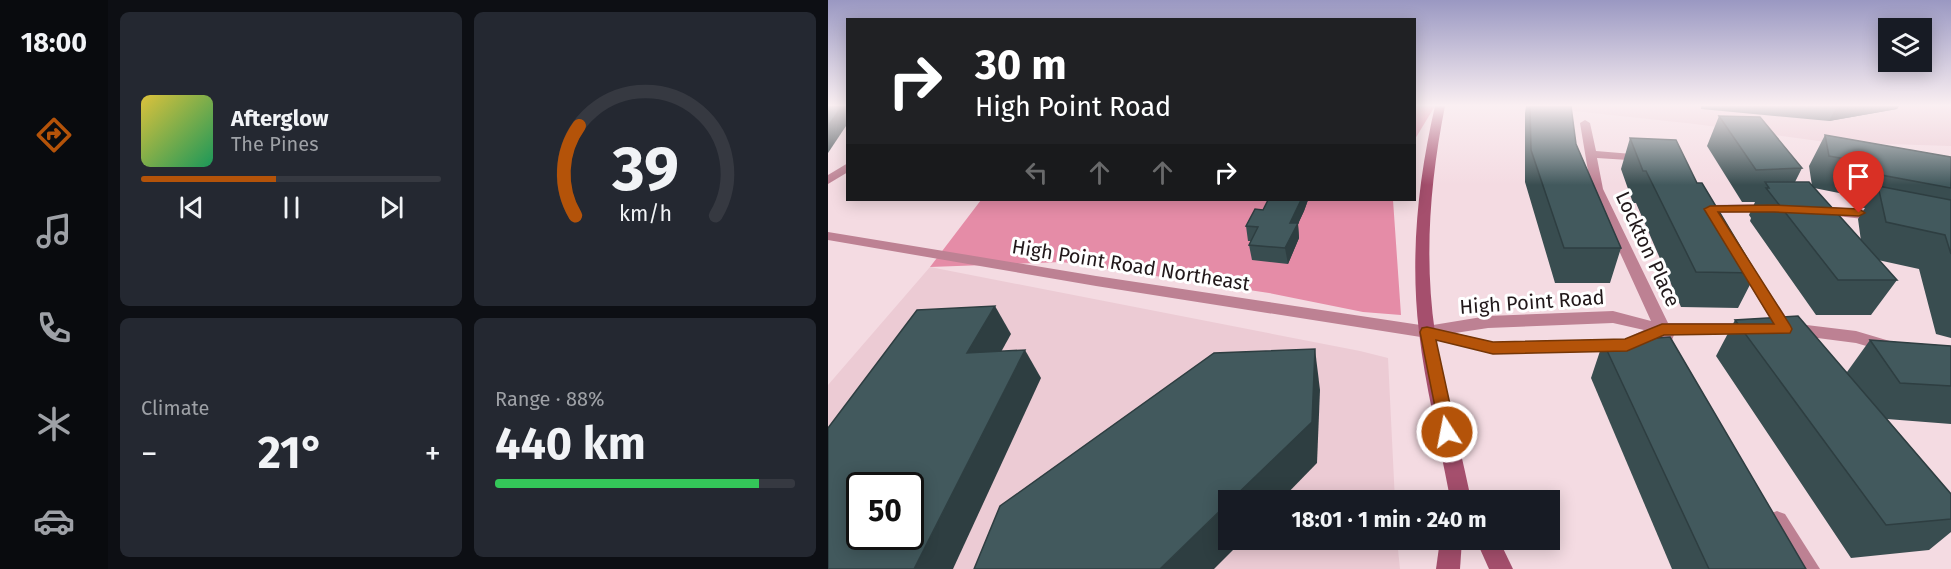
<!DOCTYPE html>
<meta charset="utf-8">
<style>
:root{--surface:#171b24;--page:#242831;--text:#f1f3f6;--muted:#9ea1a6;--line:#363941;--accent:#b45309}
body{margin:0;font-family:"Fira Sans",sans-serif;background:var(--page);color:var(--text);height:100vh;display:flex;flex-direction:column;font-size:22px;white-space:nowrap}
*{box-sizing:border-box;margin:0}
p{font-size:20px;color:var(--muted)}
.icon{flex:none;width:33px;height:33px;fill:none;stroke:currentColor;stroke-width:2;stroke-linecap:round;stroke-linejoin:round}
.map{position:relative;flex:1;overflow:hidden}
.details{display:flex;flex-direction:column;gap:12px;padding:12px;background:#0d0f14;width:720px}
.details>*{flex:none}
.banner{position:absolute;left:18px;top:18px;width:570px;height:183px;border-radius:0px;box-shadow:0 3px 15px #0003;background:#202124;color:#fff;overflow:hidden}
.tools{position:absolute;left:1050px;top:18px;display:grid;gap:12px}
.tools a{display:grid;place-items:center;width:54px;height:54px;border-radius:0px;background:var(--surface);box-shadow:0 3px 15px #0003;font-size:30px}
.speed{position:absolute;left:18px;top:472px;display:flex;gap:12px;font-size:30px;font-weight:700;text-align:center}
.speed>*{display:grid;place-content:center;width:78px;height:78px;border-radius:50%;background:var(--surface);box-shadow:0 3px 15px #0003;line-height:1}
.speed .limit{border:3px solid #111;border-radius:9px;background:#fff;color:#111}
.pin{position:absolute;display:grid;place-items:center;width:51px;height:51px;color:#fff;margin:-62px -26px;border-radius:50% 50% 50% 0;rotate:-45deg;box-shadow:0 0 6px #0007}
.pin .icon{rotate:45deg}
.me{position:absolute;width:66px;margin:-33px;rotate:349deg;stroke-linejoin:round;filter:drop-shadow(0 0 4px #0008)}
.turn{display:flex;align-items:center;gap:21px;height:126px;padding:0 30px;font-size:27px}
.turn .icon{width:78px;height:78px;stroke-width:2.5}
.turn b{display:block;font-size:42px;line-height:51px}
.lanes{display:flex;align-items:center;height:57px;padding:0 30px;background:#0003;justify-content:center;gap:30px;direction:ltr}
.lanes .off{opacity:.35}
.big{font-size:45px;font-weight:700;line-height:1.1}
.details .widget{flex:1;display:flex;flex-direction:column;justify-content:center;gap:9px;min-width:0;padding:0 21px;border-radius:9px;background:var(--page)}
.details .dial{align-items:center;gap:0}
.dial svg{height:156px;overflow:visible;fill:none;stroke:var(--line);stroke-width:7;stroke-linecap:round;text-anchor:middle}
.dial text{fill:var(--text);stroke:none}
.song{display:flex;align-items:center;gap:18px}
.cover{width:72px;height:72px;border-radius:9px;background:linear-gradient(135deg,hsl(50 70% 55%),hsl(150 70% 35%))}
.played{height:6px;border-radius:3px;background:linear-gradient(90deg,var(--accent) 45%,var(--line) 45%)}
.keys{display:flex;justify-content:space-around;direction:ltr}
.heat{display:flex;justify-content:space-between;align-items:center;font-size:33px;direction:ltr}
.charge{height:9px;border-radius:4px;background:linear-gradient(90deg,#34c759 88%,var(--line) 0)}
.details .tiles{flex:1;display:grid;gap:12px;grid-template-columns:repeat(2,1fr)}
.trip{position:absolute;left:390px;top:490px;width:342px;height:60px;border-radius:0px;background:var(--surface);box-shadow:0 3px 15px #0003;font-weight:700;line-height:60px;text-align:center}
main{display:flex;flex:1;min-height:0}
.dock{display:flex;flex-direction:column;width:108px;justify-content:space-around;align-items:center;background:#090b0e;color:var(--muted)}
.dock .icon{width:42px;height:42px}
.dock .selected{color:var(--accent)}
.dock b{font-size:27px;color:var(--text)}
.map>svg:first-child{display:block}
.built{fill:#eccbd4;fill-rule:evenodd}
.forest{fill:#e58ca7}
.lines{fill:none;stroke-linecap:round;stroke-linejoin:round}
.minor{fill:#bd8193;fill-rule:evenodd}
.tertiary{fill:#bd8193;fill-rule:evenodd}
.secondary{fill:#a54f6d;fill-rule:evenodd}
.wall{fill:#394d50;fill-rule:evenodd}
.shaded-wall{fill:#2e3e41}
.building{fill:#42595d;stroke:#2e3e41;stroke-width:1.5;fill-rule:evenodd}
.route{fill:#b45309;stroke:#753606;stroke-width:1.5}
.labels{text-anchor:middle;stroke-width:6;stroke-linejoin:round;paint-order:stroke}
.street-label{font-size:20px;fill:#21181a;stroke:#fff}
</style>
<main>
<nav class="dock">
<b>18:00</b>
<svg class="icon selected" aria-label="directions" viewBox="0 0 24 24"><path d="M12 3l9 9-9 9-9-9zM9 14v-3h6M13 9l2 2-2 2"/></svg>
<svg class="icon" aria-label="music" viewBox="0 0 24 24"><path d="M9 18V5l10-2v13"/><circle cx="6" cy="18" r="3"/><circle cx="16" cy="16" r="3"/></svg>
<svg class="icon" aria-label="phone" viewBox="0 0 24 24"><path d="M5 4h4l2 5-3 2q2 4 5 5l2-3 5 2v4C11 20 4 13 5 4z"/></svg>
<svg class="icon" aria-label="climate" viewBox="0 0 24 24"><path d="M12 3v18M4 7l16 10M4 17L20 7"/></svg>
<svg class="icon" aria-label="car" viewBox="0 0 24 24"><path d="M5 17H2v-5l4-1 3-4h7l3 4 3 1v5h-3M9 17h6M6 11h13"/><circle cx="7" cy="17" r="2"/><circle cx="17" cy="17" r="2"/></svg>
</nav>
<section class="details">
<div class="tiles">
<div class="widget">
<div class="song"><i class="cover"></i><div><b>Afterglow</b><p>The Pines</p></div></div>
<div class="played"></div>
<div class="keys"><svg class="icon" aria-label="previous" viewBox="0 0 24 24"><path d="M18 5L8 12l10 7zM5 5v14"/></svg><svg class="icon" aria-label="pause" viewBox="0 0 24 24"><path d="M8 5v14M16 5v14"/></svg><svg class="icon" aria-label="next" viewBox="0 0 24 24"><path d="M6 5l10 7-10 7zM19 5v14"/></svg></div>
</div>
<div class="widget dial"><svg viewBox="0 0 100 80">
<path d="M14 69A42 42 0 1 1 86 69"/>
<path d="M14 69A42 42 0 0 1 16 23" stroke="#b45309"/>
<text x="50" y="56" font-size="32" font-weight="700">39</text>
<text x="50" y="72" font-size="11">km/h</text>
</svg></div>
<div class="widget"><p>Climate</p>
<div class="heat"><a>−</a><b class="big">21°</b><a>+</a></div>
</div>
<div class="widget"><p>Range · 88%</p><b class="big">440 km</b><div class="charge"></div></div>
</div>
</section>
<div class="map">
<svg width="1123" height="569" viewBox="0 0 1123 569">
<rect width="100%" height="100%" fill="#f4dbe2"/>
<g class="built">
<polygon points="699,106 1123,106 1123,146 998,142 867,124"/>
<path d="M102,267L532,351L560,358L567,501H400V540H569L572,569H0V385ZM32,486H82V537H32Z"/>
</g>
<g class="forest">
<polygon points="587,106 607,106 587,139 586,106"/>
<polygon points="153,200 565,200 573,315 535,312 441,293 234,262 102,267"/>
</g>
<g class="lines">
<g class="minor">
<path d="M757,120L762,123L768,151L816,155L822,158L816,161L769,158L775,189L840,323H923L929,325L931,329L929,333L846,335L844,340L838,342L831,337L799,351L665,354L593,336L591,332L593,328L599,326L660,316L785,311L823,321L763,189L752,123ZM785,323L816,330L797,339L665,342L627,333L660,328Z"/>
<polygon points="20,163 20,172 0,184 0,175"/>
<polygon points="945,204 950,205 951,208 950,211 882,213 876,209 882,205"/>
<polygon points="987,206 1031,209 1058,214 1060,217 1053,221 982,213 981,210"/>
<polygon points="914,257 919,258 962,323 1028,331 1065,342 1067,346 1065,350 1059,352 1028,343 951,333 907,261"/>
<polygon points="949,511 957,514 992,569 967,569 938,521 941,514"/>
</g>
<polygon class="tertiary" points="0,232 268,276 599,326 605,328 607,332 605,336 599,338 268,286 0,240"/>
<g class="secondary">
<path d="M607,106H617C602,181 596,258 607,333C616,386 630,438 641,490L647,501H624L621,493C611,439 597,386 591,332C582,256 590,180 607,106Z"/>
<polygon points="612,540 634,540 632,569 608,569"/>
<polygon points="648,540 671,540 685,569 661,569"/>
</g>
</g>
<g class="wall">
<polygon points="698,106 743,106 748,144 793,248 782,283 727,283 697,182 697,113"/>
<polygon points="873,106 1071,106 1069,109 1001,121 873,109"/>
<path d="M891,116L974,168L967,182L984,186L981,166L997,135L1123,157V338L1108,334L1091,269L1050,260L1069,280L1043,315H988L922,221L923,218L921,215L927,202H914L879,146ZM986,188L1026,196L1028,207L1037,208L1030,219L1033,241Z"/>
<polygon points="802,138 869,183 928,273 910,308 853,307 808,203 805,203 793,169"/>
<polygon points="440,200 480,200 476,211 470,224 471,238 460,264 424,260 421,245 423,241 420,241 418,226 435,210"/>
<polygon points="907,320 1019,372 1042,340 1123,346 1123,424 1059,419 1123,494 1123,532 1101,550 1023,558 888,356"/>
<polygon points="775,342 978,569 844,569 763,378"/>
</g>
<g class="shaded-wall">
<polygon points="14,106 20,106 20,123 0,153 0,126"/>
<polygon points="1009,106 1071,106 1069,109 1001,121"/>
<polygon points="473,200 480,200 476,211 470,224 471,238 460,264 457,248 462,223"/>
<polygon points="167,306 183,334 157,381 139,353"/>
<polygon points="487,349 492,390 489,463 452,501 402,501"/>
<polygon points="197,350 213,378 125,569 86,569"/>
<polygon points="400,503 400,540 415,540 386,569 332,569"/>
</g>
<g class="building">
<polygon points="0,106 14,106 0,126"/>
<polygon points="702,106 743,106 748,144 793,248 736,248 703,150"/>
<polygon points="891,116 932,117 974,168 928,170"/>
<polygon points="997,135 1123,157 1123,188 1048,174 1046,164 1001,156"/>
<polygon points="802,138 848,140 869,183 874,183 928,273 868,272 818,171 815,171"/>
<polygon points="937,182 981,182 1069,280 1010,280 938,188 941,188"/>
<polygon points="1050,186 1123,200 1123,254 1117,235 1058,222"/>
<polygon points="440,200 473,200 462,223 470,223 457,248 421,245 430,227 418,226 427,209 435,210"/>
<path d="M167,306L139,353L197,350L86,569H0V428L89,310ZM32,486H82V537H32Z"/>
<polygon points="970,316 1123,494 1123,519 1058,525 907,320"/>
<polygon points="842,337 978,569 881,569 775,342"/>
<polygon points="1042,340 1123,346 1123,386 1072,383"/>
<polygon points="487,349 484,422 402,501 400,501 400,503 332,569 146,569 172,506 386,353"/>
</g>
<linearGradient id="sky" x2="0" y2="1"><stop stop-color="#9a98c2"/><stop offset="0.57" stop-color="#faeff2"/><stop offset="1" stop-color="#faeff2" stop-opacity="0"/></linearGradient>
<rect width="1123" height="185" fill="url(#sky)"/>
<polygon class="route" points="946,205 1031,209 1037,213 1031,216 946,212 890,212 962,325 964,329 962,333 836,335 799,351 665,354 608,340 628,432 626,437 619,439 613,437 592,332 594,328 599,327 665,342 797,339 834,324 946,324 876,209 882,206"/>
<g class="labels">
<g class="street-label">
<text transform="translate(820 249) rotate(65)" y="7">Lockton Place</text>
<text transform="translate(303 265) rotate(9)" y="7">High Point Road Northeast</text>
<text transform="translate(704 302) rotate(-4)" y="7">High Point Road</text>
</g>
</g>
</svg>
<div class="tools">
<a><svg class="icon" aria-label="layers" viewBox="0 0 24 24"><path d="M12 4l9 5-9 5-9-5zM3 14l9 5 9-5"/></svg></a>
</div>
<div class="speed"><div class="limit">50</div></div>
<div class="pin" style="left:1031px;top:213px;background:#d93025"><svg class="icon" aria-label="arrive" viewBox="0 0 24 24"><path d="M6 21V4h12l-3 4 3 4H6"/></svg></div>
<svg class="me" style="left:619px;top:432px" viewBox="-20 -20 40 40"><circle r="17" fill="#b45309" stroke="#fff" stroke-width="3"/><path d="M0-11L8 9 0 5-8 9z" fill="#fff"/></svg>
<div class="trip">18:01 · 1 min · 240 m</div>
<div class="banner">
<div class="turn"><svg class="icon" aria-label="right" viewBox="0 0 24 24"><path d="M7 20v-9h11M14 6l5 5-5 5"/></svg><div><b>30 m</b>High Point Road</div></div>
<div class="lanes"><svg class="icon off" aria-label="left" viewBox="0 0 24 24"><path d="M17 20v-9H6M10 6l-5 5 5 5"/></svg><svg class="icon off" aria-label="ahead" viewBox="0 0 24 24"><path d="M12 20V5M6 11l6-6 6 6"/></svg><svg class="icon off" aria-label="ahead" viewBox="0 0 24 24"><path d="M12 20V5M6 11l6-6 6 6"/></svg><svg class="icon" aria-label="right" viewBox="0 0 24 24"><path d="M7 20v-9h11M14 6l5 5-5 5"/></svg></div>
</div>
</div>
</main>
